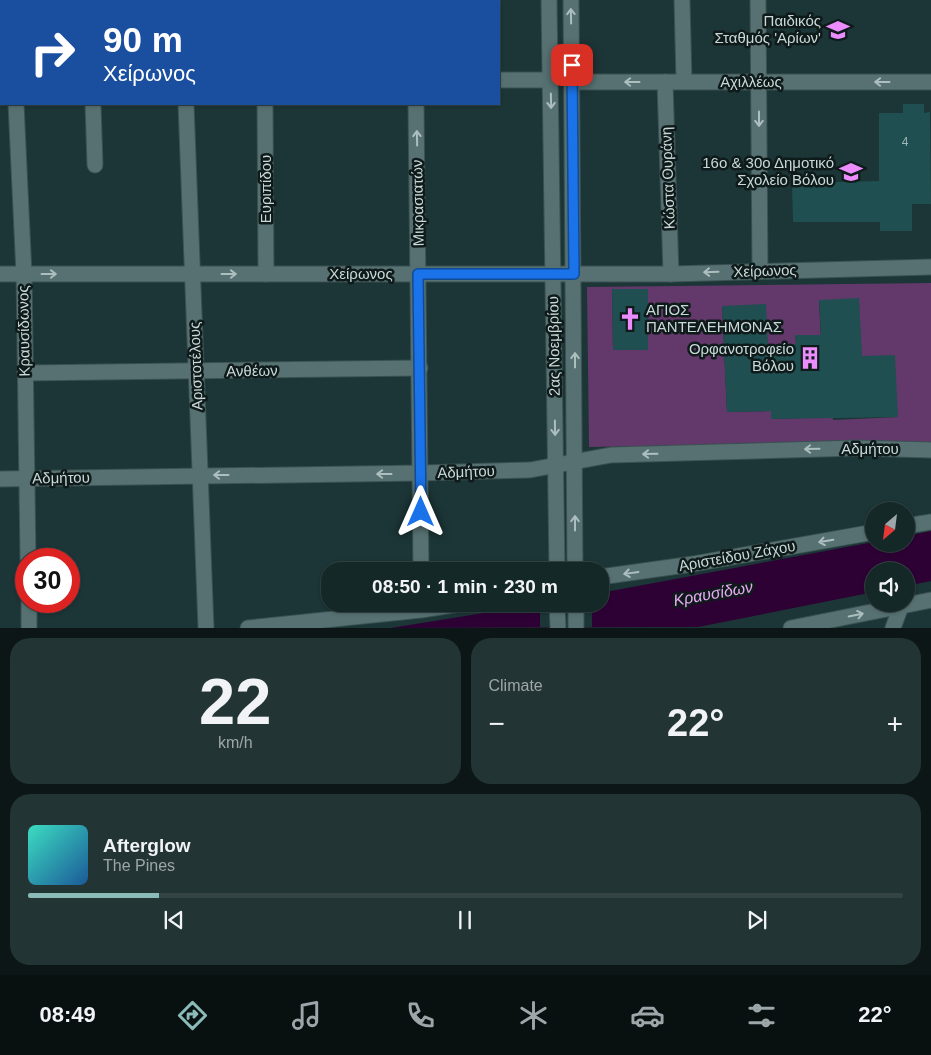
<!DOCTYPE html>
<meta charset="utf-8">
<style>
:root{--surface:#152828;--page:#223434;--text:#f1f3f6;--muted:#9da6a8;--line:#344445;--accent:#8bbbb9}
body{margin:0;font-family:Arial,sans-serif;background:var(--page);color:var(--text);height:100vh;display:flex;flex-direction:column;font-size:19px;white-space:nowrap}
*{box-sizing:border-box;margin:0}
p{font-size:16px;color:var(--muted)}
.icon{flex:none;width:28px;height:28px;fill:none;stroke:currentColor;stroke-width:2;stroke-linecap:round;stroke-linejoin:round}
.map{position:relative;height:628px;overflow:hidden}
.details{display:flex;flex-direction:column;gap:10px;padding:10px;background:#0c1616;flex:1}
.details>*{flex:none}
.guide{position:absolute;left:0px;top:0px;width:500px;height:105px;box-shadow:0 1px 4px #0004,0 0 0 1px var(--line);background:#1a4fa0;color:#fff;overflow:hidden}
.needle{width:32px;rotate:208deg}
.fabs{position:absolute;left:865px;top:502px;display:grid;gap:10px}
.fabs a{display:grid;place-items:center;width:50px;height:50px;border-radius:50%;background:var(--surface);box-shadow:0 1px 4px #0004,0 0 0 1px var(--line);font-size:25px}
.speed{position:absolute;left:15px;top:548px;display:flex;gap:10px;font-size:25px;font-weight:700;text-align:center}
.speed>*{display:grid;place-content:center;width:65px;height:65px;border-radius:50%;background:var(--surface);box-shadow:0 1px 4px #0004,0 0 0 1px var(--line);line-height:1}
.speed .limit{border:8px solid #d22;background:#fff;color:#111}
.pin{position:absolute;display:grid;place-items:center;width:42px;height:42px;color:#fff;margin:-21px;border-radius:10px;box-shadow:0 2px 8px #0006}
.me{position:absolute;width:55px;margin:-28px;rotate:0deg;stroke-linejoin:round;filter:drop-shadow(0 0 4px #0008)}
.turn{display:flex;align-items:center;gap:18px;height:105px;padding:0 20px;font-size:22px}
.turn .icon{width:65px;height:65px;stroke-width:2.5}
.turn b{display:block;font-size:35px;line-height:42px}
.big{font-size:38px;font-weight:700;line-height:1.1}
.details .card{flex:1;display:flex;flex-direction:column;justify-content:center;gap:8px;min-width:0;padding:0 18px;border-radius:20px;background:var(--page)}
.details .dial{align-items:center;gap:0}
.dial b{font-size:65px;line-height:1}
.song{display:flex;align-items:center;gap:15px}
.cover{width:60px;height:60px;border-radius:8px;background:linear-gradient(135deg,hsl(170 70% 55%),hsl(210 70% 35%))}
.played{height:5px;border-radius:2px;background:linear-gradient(90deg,var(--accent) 15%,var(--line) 15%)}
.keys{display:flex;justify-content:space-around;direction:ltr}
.heat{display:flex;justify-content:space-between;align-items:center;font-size:28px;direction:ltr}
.details .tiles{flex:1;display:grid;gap:10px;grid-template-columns:1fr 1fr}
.card:last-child{grid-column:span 2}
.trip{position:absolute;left:321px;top:562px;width:288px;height:50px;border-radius:20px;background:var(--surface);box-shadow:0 1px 4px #0004,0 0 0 1px var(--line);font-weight:700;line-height:50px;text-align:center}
.dock{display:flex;height:80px;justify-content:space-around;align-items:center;background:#081010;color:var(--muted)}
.dock .icon{width:35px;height:35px}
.dock .on{color:var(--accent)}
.dock b{font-size:22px;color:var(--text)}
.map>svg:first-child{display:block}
.green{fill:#63386b;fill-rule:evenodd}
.water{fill:#2e0135}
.pier{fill:#1c3536}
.building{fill:#204f51}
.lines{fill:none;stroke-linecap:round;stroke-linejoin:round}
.pedestrian-casing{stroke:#3b5151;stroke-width:17}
.minor-casing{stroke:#3b5151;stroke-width:17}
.tertiary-casing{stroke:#3b5151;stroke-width:17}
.secondary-casing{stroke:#3b5151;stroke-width:17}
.pedestrian{stroke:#577172;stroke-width:15}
.minor{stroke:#577172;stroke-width:15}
.tertiary{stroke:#577172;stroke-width:15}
.secondary{stroke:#577172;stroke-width:15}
.oneway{stroke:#acbebe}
.route-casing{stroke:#114b97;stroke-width:12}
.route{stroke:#1a73e8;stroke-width:9}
.labels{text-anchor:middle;stroke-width:5;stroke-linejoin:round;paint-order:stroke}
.number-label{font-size:12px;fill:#9fb6b6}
.poi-label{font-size:15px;fill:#c9d8d8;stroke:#0f1a1a;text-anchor:end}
.street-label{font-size:15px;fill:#c9d8d8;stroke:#0f1a1a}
.water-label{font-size:16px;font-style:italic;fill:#eaa9f6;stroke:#0f1a1a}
</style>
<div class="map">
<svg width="931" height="628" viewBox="0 0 931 628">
<rect width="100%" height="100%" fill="#1c3536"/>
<path class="green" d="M931,283V444L864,442L589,447L587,287ZM612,289H648V349H613ZM819,300L852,357L898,417L833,420L831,400L809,418L772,419L771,411L727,412L722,306L768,345L796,344L795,336L821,342Z"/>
<polygon class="water" points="931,531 931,581 906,586 906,571 874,571 874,592 698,627 391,628 521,607 521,604 600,604 600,593 874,542 906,544 906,536"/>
<rect class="pier" x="540" y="604" width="52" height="23"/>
<g class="building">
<polygon points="903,104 924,104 924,113 930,112 931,204 912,204 912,231 880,231 880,222 793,222 792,183 879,181 879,113 903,113"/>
<polygon points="612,289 648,289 648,350 613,350"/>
<polygon points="859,298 862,356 895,355 898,417 771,419 771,411 727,412 722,306 766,304 768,345 796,344 795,335 821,335 819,300"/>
</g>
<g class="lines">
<defs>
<polyline id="pedestrian" points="665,82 671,274"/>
<g id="minor">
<polyline points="182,0 182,1"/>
<polyline points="265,0 265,1"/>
<polyline points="415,0 415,1"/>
<polyline points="682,0 684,81"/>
<polyline points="758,0 760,271"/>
<polyline points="499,80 551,80"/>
<polyline points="0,81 1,81"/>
<polyline points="572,82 931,82"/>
<polyline points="16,104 24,274 28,559"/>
<polyline points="93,104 95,165"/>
<polyline points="186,104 206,628"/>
<polyline points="265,104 266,274"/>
<polyline points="416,104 421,571"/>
<polyline points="0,274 671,274 931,267"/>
<polyline points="25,373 420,368"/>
<polyline points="0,479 421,473 530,470 611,455 857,448 931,450"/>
<polyline points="29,601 29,628"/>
<polyline points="248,628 421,610 460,604"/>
<polyline points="893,628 901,606"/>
</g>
<g id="tertiary">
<polyline points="906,526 931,522"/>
<polyline points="600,577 693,564 874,532"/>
<polyline points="791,628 931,600"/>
</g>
<g id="secondary">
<polyline points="549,0 557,571"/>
<polyline points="571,0 575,571"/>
<polyline points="557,604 558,628"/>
<polyline points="576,604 576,628"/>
</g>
</defs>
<use href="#pedestrian" class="pedestrian-casing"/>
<use href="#minor" class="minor-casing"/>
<use href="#tertiary" class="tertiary-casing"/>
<use href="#secondary" class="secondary-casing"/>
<use href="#pedestrian" class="pedestrian"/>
<use href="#minor" class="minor"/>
<use href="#tertiary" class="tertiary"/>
<use href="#secondary" class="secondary"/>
</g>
<defs><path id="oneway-shaft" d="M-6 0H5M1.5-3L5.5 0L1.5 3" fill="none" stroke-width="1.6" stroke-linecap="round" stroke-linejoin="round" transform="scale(1.25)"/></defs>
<g class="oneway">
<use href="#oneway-shaft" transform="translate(571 16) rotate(-91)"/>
<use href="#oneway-shaft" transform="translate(632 82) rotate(-180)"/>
<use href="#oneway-shaft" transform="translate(882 82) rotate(-180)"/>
<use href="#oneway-shaft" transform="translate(551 101) rotate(89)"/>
<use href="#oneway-shaft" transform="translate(759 119) rotate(90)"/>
<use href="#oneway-shaft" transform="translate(417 138) rotate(-91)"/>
<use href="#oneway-shaft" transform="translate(711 272) rotate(178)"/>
<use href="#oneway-shaft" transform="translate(49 274)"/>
<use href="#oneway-shaft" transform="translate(229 274)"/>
<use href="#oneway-shaft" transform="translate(575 360) rotate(-90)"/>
<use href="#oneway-shaft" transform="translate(555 428) rotate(89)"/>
<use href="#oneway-shaft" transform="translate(812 449) rotate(179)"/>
<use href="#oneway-shaft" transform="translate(650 454) rotate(179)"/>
<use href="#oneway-shaft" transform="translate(384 474) rotate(180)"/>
<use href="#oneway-shaft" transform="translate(221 475) rotate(180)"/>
<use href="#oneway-shaft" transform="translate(575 523) rotate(-90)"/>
<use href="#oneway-shaft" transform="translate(826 541) rotate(170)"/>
<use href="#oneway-shaft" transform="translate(631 573) rotate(172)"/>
<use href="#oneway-shaft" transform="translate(856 615) rotate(-11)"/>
</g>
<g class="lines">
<defs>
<polyline id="route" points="421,512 418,274 574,274 572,65"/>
</defs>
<use href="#route" class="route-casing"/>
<use href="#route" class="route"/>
</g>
<defs>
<symbol id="school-bare" viewBox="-9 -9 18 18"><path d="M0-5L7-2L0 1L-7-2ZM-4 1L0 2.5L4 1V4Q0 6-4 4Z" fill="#eb8dfc" stroke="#0f1a1a" stroke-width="2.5" paint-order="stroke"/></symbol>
<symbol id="church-bare" viewBox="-9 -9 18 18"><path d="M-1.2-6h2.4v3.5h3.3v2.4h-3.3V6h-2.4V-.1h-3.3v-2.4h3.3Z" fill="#eb8dfc" stroke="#0f1a1a" stroke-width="2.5" paint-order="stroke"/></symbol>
<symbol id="building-bare" viewBox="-9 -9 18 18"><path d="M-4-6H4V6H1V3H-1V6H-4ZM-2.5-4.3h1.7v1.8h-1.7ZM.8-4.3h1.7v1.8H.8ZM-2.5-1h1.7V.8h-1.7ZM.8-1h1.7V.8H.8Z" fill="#eb8dfc" stroke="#0f1a1a" stroke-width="2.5" paint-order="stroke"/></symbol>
</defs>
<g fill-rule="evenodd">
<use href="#school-bare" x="822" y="14" width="32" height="32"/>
<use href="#school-bare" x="835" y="156" width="32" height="32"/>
<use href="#church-bare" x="614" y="303" width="32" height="32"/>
<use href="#building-bare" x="794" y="342" width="32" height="32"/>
</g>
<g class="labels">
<g class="number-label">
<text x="905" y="146">4</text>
</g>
<g class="poi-label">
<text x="821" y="26">Παιδικός<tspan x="821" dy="17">Σταθμός 'Αρίων'</tspan></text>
<text x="834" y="168">16ο &amp; 30ο Δημοτικό<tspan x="834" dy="17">Σχολείο Βόλου</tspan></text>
<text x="646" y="315" text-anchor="start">ΑΓΙΟΣ<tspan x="646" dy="17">ΠΑΝΤΕΛΕΗΜΟΝΑΣ</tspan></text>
<text x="794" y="354">Ορφανοτροφείο<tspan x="794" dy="17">Βόλου</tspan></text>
</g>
<g class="street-label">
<text x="751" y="87">Αχιλλέως</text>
<text transform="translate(668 178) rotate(-92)" y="5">Κώστα Ουράνη</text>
<text transform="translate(266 189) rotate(-90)" y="5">Ευριπίδου</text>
<text transform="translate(418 203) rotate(-91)" y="5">Μικρασιατών</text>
<text transform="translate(765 271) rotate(-2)" y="5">Χείρωνος</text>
<text x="361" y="279">Χείρωνος</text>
<text transform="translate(24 331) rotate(-91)" y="5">Κραυσίδωνος</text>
<text transform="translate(554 346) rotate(-91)" y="5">2ας Νοεμβρίου</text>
<text transform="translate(196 366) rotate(-92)" y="5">Αριστοτέλους</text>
<text transform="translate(252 371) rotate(-1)" y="5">Ανθέων</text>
<text x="870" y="454">Αδμήτου</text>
<text transform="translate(466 472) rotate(-2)" y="5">Αδμήτου</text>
<text transform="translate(61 478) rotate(-1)" y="5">Αδμήτου</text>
<text transform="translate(737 556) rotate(-10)" y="5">Αριστείδου Ζάχου</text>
</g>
<g class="water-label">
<text transform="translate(713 593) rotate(-10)" y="6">Κραυσίδων</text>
</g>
</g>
</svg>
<div class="fabs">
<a><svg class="needle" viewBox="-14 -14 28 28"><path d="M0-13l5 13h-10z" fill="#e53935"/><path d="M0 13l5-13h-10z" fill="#9da6a8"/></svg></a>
<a><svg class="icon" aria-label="sound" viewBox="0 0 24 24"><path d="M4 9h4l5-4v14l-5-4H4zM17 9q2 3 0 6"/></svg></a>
</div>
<div class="speed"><div class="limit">30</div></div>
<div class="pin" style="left:572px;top:65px;background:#d93025"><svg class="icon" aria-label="arrive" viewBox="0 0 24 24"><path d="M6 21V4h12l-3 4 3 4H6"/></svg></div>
<svg class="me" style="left:421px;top:512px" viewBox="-20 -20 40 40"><path d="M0-17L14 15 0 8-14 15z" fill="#1a73e8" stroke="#fff" stroke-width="4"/></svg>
<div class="trip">08:50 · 1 min · 230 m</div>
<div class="guide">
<div class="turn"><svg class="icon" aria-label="right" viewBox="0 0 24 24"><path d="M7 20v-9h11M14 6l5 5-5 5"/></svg><div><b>90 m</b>Χείρωνος</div></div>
</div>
</div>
<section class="details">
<div class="tiles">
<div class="card dial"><b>22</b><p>km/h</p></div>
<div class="card"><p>Climate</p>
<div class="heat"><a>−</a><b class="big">22°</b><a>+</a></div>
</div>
<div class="card">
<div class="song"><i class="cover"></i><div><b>Afterglow</b><p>The Pines</p></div></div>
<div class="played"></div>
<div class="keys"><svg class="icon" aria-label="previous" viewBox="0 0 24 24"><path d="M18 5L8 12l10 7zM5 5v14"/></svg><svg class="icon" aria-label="pause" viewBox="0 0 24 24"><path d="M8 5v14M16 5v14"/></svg><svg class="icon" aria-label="next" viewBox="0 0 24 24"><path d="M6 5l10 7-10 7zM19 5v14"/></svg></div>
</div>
</div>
</section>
<nav class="dock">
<b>08:49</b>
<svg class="icon on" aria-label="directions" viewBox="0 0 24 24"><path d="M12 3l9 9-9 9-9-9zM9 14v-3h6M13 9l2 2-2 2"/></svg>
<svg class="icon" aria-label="music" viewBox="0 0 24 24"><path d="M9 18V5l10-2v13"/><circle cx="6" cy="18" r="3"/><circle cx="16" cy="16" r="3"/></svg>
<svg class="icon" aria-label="phone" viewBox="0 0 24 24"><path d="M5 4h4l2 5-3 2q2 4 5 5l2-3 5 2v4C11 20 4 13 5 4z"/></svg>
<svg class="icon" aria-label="climate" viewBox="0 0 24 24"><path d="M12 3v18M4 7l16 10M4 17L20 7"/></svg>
<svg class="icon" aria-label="car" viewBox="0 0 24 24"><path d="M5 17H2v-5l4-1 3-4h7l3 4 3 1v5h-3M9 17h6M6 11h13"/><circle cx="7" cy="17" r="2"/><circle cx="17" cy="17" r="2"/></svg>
<svg class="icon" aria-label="filters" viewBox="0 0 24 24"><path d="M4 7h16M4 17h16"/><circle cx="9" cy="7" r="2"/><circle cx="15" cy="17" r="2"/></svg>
<b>22°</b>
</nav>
